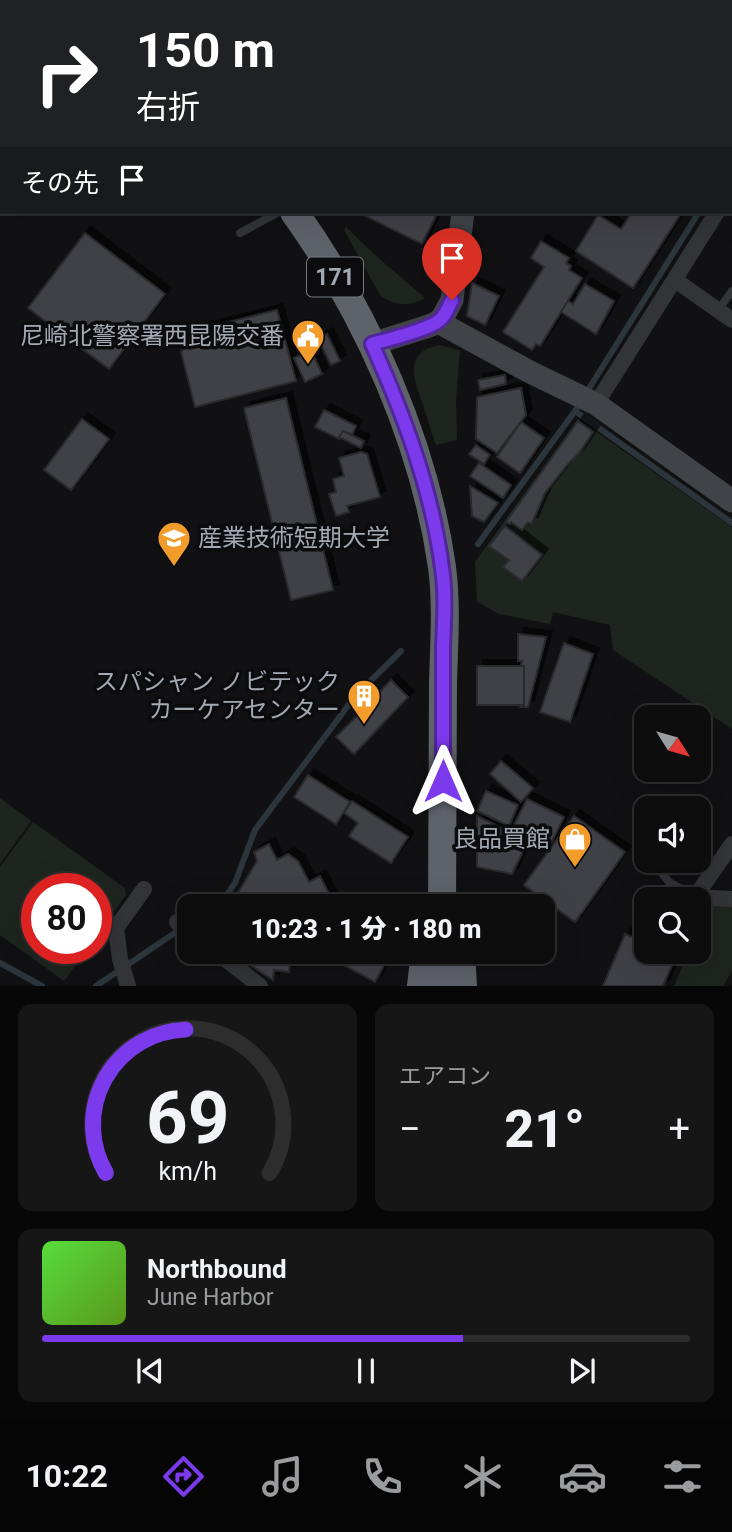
<!DOCTYPE html>
<html lang="ja">
<meta charset="utf-8">
<style>
:root{--surface:#0d0d0e;--page:#161617;--text:#f1f3f6;--muted:#9a9c9e;--line:#2d2d2e;--accent:#7c3aed}
body{margin:0;font-family:Roboto,"Noto Sans JP",sans-serif;background:var(--page);color:var(--text);height:100vh;display:flex;flex-direction:column;font-size:26px;white-space:nowrap}
*{box-sizing:border-box;margin:0}
p{font-size:23px;color:var(--muted)}
.icon{flex:none;width:38px;height:38px;fill:none;stroke:currentColor;stroke-width:2;stroke-linecap:round;stroke-linejoin:round}
.map{position:relative;height:986px;overflow:hidden}
.drawer{display:flex;flex-direction:column;gap:18px;padding:18px;background:#070708;flex:1}
.drawer>*{flex:none}
.banner{position:absolute;left:0px;top:0px;width:733px;height:214px;box-shadow:0 7px 28px #0002,0 0 0 2px var(--line);background:#202124;color:#fff;overflow:hidden}
.needle{width:46px;rotate:127deg}
.controls{position:absolute;left:634px;top:705px;display:grid;gap:14px}
.controls a{display:grid;place-items:center;width:77px;height:77px;border-radius:14px;background:var(--surface);box-shadow:0 7px 28px #0002,0 0 0 2px var(--line);font-size:35px}
.speed{position:absolute;left:21px;top:873px;display:flex;gap:14px;font-size:35px;font-weight:700;text-align:center}
.speed>*{display:grid;place-content:center;width:91px;height:91px;border-radius:50%;background:var(--surface);box-shadow:0 7px 28px #0002,0 0 0 2px var(--line);line-height:1}
.speed .limit{border:10px solid #d22;background:#fff;color:#111}
.pin{position:absolute;display:grid;place-items:center;width:60px;height:60px;color:#fff;margin:-72px -30px;border-radius:50% 50% 50% 0;rotate:-45deg;box-shadow:0 0 7px #0007}
.pin .icon{rotate:45deg}
.me{position:absolute;width:77px;margin:-38px;rotate:0deg;stroke-linejoin:round;filter:drop-shadow(0 0 5px #0008)}
.turn{display:flex;align-items:center;gap:24px;height:147px;padding:0 21px;font-size:32px}
.turn .icon{width:91px;height:91px;stroke-width:2.5}
.turn b{display:block;font-size:49px;line-height:60px}
.then{display:flex;align-items:center;height:66px;padding:0 21px;background:#0003;gap:14px;font-size:26px}
.big{font-size:52px;font-weight:800;line-height:1.1}
.drawer .widget{flex:1;display:flex;flex-direction:column;justify-content:center;gap:10px;min-width:0;padding:0 24px;border-radius:14px;background:var(--page)}
.drawer .dial{align-items:center;gap:0}
.dial svg{height:182px;overflow:visible;fill:none;stroke:var(--line);stroke-width:7;stroke-linecap:round;text-anchor:middle}
.dial text{fill:var(--text);stroke:none}
.song{display:flex;align-items:center;gap:21px}
.cover{width:84px;height:84px;border-radius:10px;background:linear-gradient(135deg,hsl(110 70% 55%),hsl(90 70% 35%))}
.played{height:7px;border-radius:4px;background:linear-gradient(90deg,var(--accent) 65%,var(--line) 65%)}
.keys{display:flex;justify-content:space-around;direction:ltr}
.heat{display:flex;justify-content:space-between;align-items:center;font-size:38px;direction:ltr}
.drawer .tiles{flex:1;display:grid;gap:18px;grid-template-columns:1fr 1fr}
.widget:last-child{grid-column:span 2}
.trip{position:absolute;left:177px;top:894px;width:378px;height:70px;border-radius:14px;background:var(--surface);box-shadow:0 7px 28px #0002,0 0 0 2px var(--line);font-weight:800;line-height:70px;text-align:center}
.menu{display:flex;height:112px;justify-content:space-around;align-items:center;background:#050506;color:var(--muted)}
.menu .icon{width:49px;height:49px}
.menu .on{color:var(--accent)}
.menu b{font-size:32px;color:var(--text)}
.map>svg:first-child{display:block}
.green{fill:#1e251e}
.lines{fill:none;stroke-linecap:round;stroke-linejoin:round}
.stream{stroke:#2b353b;stroke-width:6}
.building{fill:#404146;stroke:#2b2b2f;stroke-width:2;filter:url(#shadow)}
.lane{stroke:#323438;stroke-width:8}
.street{stroke:#323438;stroke-width:16}
.secondary{stroke:#404348;stroke-width:23}
.highway{stroke:#5e6269;stroke-width:28}
.route-casing{stroke:#51269a;stroke-width:18}
.route{stroke:#7c3aed;stroke-width:12}
.labels{text-anchor:middle;stroke-width:7;stroke-linejoin:round;paint-order:stroke}
.shield{fill:#0c0c0e;stroke:#757a82;stroke-width:2}
.shield-label{font-size:23px;font-weight:bold;fill:#a2a9b3}
.poi-label{font-size:24px;fill:#a2a9b3;stroke:#0c0c0e;text-anchor:end}
</style>
<div class="map">
<svg width="732" height="986" viewBox="0 0 732 986">
<defs>
<filter id="shadow"><feDropShadow dx="6" dy="-6" stdDeviation="0" flood-color="#0009"/></filter>
</defs>
<rect width="100%" height="100%" fill="#111113"/>
<g class="green">
<path d="M346,227L375,255L425,298C409,307 395,306 380,295L344,230Z"/>
<path d="M439,345L460,350L456,400L457,440L436,445C431,431 427,417 422,402C414,377 403,353 439,345Z"/>
<polygon points="578,419 732,527 732,729 613,650 610,625 553,612 550,624 499,614 477,602 475,562"/>
<polygon points="0,798 31,821 0,864"/>
<polygon points="33,822 125,888 126,895 96,936 96,889 37,889 37,948 88,949 64,981 0,935 0,867"/>
<polygon points="714,899 732,901 732,971 723,986 674,986 689,952 698,952 698,933"/>
</g>
<g class="lines">
<g class="stream">
<polyline points="732,161 732,160"/>
<polyline points="575,411 732,523"/>
<polyline points="478,544 575,411 699,212"/>
<polyline points="215,906 221,903 235,883 255,830 356,695 401,651"/>
<polyline points="0,963 42,986"/>
<polyline points="96,986 182,928"/>
</g>
</g>
<g class="building">
<polygon points="159,0 289,0 287,2 162,2"/>
<polygon points="2,96 2,178 0,176 0,98"/>
<polygon points="359,212 438,212 422,244 359,213"/>
<polygon points="632,212 682,212 633,288 576,251 598,215 621,229"/>
<polygon points="85,233 165,294 109,369 28,308"/>
<polygon points="541,241 569,258 566,263 571,266 569,270 582,278 540,346 536,344 532,350 503,332 544,267 531,258"/>
<polygon points="472,283 499,296 485,325 467,316"/>
<polygon points="585,284 614,301 596,334 561,312 568,301 573,304"/>
<polygon points="277,310 296,381 195,407 181,352 193,331"/>
<polygon points="327,334 340,361 331,365 318,338"/>
<polygon points="311,350 322,374 305,382 294,358"/>
<polygon points="505,375 506,384 480,390 478,380"/>
<polygon points="521,388 526,415 497,453 476,439 477,397"/>
<polygon points="286,398 333,590 291,600 244,408"/>
<polygon points="324,410 356,426 352,435 343,431 339,439 315,427"/>
<polygon points="82,419 109,439 71,490 44,470"/>
<polygon points="578,421 593,432 580,452 567,465 545,493 532,523 527,523 522,530 511,522 510,524 506,522"/>
<polygon points="521,422 544,438 520,473 497,457"/>
<polygon points="343,431 364,441 361,448 339,437"/>
<polygon points="476,445 490,455 484,464 469,454"/>
<polygon points="361,452 367,454 380,497 347,506 349,512 336,516 329,494 336,492 333,479 344,476 339,458"/>
<polygon points="479,463 511,485 503,498 470,476"/>
<polygon points="470,486 498,503 484,522 472,516"/>
<polygon points="505,526 542,555 522,581 503,567 509,560 489,546"/>
<polygon points="518,634 546,637 528,707 521,707 524,705 524,666 521,666 522,661 518,661"/>
<polygon points="564,643 593,654 570,722 540,712"/>
<rect x="477" y="666" width="47" height="39"/>
<polygon points="391,680 408,697 354,754 336,737 359,714 356,711 373,694 376,696"/>
<polygon points="501,761 533,788 521,802 490,774"/>
<polygon points="308,775 350,802 336,824 294,797"/>
<polygon points="486,791 518,805 509,826 477,811"/>
<polygon points="527,799 564,817 550,845 513,827"/>
<polygon points="352,801 408,837 391,863 349,836 358,823 344,813"/>
<polygon points="477,816 528,841 512,874 477,867"/>
<polygon points="574,816 625,852 575,922 524,885"/>
<polygon points="269,844 277,860 288,854 298,861 309,882 320,876 335,906 230,906 257,861 254,852"/>
<polygon points="625,934 646,943 646,952 666,952 676,956 663,986 603,986"/>
<polygon points="230,952 291,952 289,972 274,970 273,980"/>
<polygon points="319,952 381,952 387,955 387,960 375,982"/>
</g>
<g class="lines">
<g class="lane">
<polyline points="366,0 368,2"/>
<polyline points="240,233 279,212"/>
<polyline points="718,310 732,291"/>
<polyline points="657,867 669,882 695,897"/>
</g>
<g class="street">
<polyline points="639,0 641,2"/>
<polyline points="668,2 669,0"/>
<polyline points="732,189 732,188"/>
<polyline points="675,280 732,320"/>
<polyline points="596,404 717,212"/>
<polyline points="732,844 695,897 732,899"/>
<polyline points="177,922 189,932"/>
<polyline points="216,952 260,986"/>
<polyline points="128,986 120,959 116,928 144,889"/>
</g>
<g class="secondary">
<polyline points="490,2 491,0"/>
<polyline points="438,322 530,372 596,404 732,501"/>
<polyline points="372,344 429,326 438,322 443,317 452,300 463,212"/>
</g>
<g class="highway">
<polyline points="82,0 85,2"/>
<path d="M294,212C367,314 424,442 442,567C447,604 444,646 443,683C443,758 443,832 442,906"/>
<polyline points="461,952 463,986"/>
<polyline points="421,986 425,952"/>
<polyline points="441,986 442,952"/>
</g>
</g>
<g class="lines">
<defs>
<path id="route" d="M443,781C443,737 443,692 443,648C444,621 446,594 442,568C432,490 404,415 372,344C389,339 430,330 441,319C446,314 449,306 452,300"/>
</defs>
<use href="#route" class="route-casing"/>
<use href="#route" class="route"/>
</g>
<defs>
<symbol id="civic-pin" viewBox="-11 -11 22 30"><path d="M0 17L-7.5 6A9.5 9.5 0 1 1 7.5 6Z" fill="#f19c2b" stroke="#0c0c0e"/><path d="M-.6-6.5H3V-4.5H.6V-3L4-1V1h2V6H-6V1h2V-1L-.6-3ZM-1.2 2.5V6h2.4V2.5Z" fill="#fff"/></symbol>
<symbol id="university-pin" viewBox="-11 -11 22 30"><path d="M0 17L-7.5 6A9.5 9.5 0 1 1 7.5 6Z" fill="#f19c2b" stroke="#0c0c0e"/><path d="M0-5L7-2L0 1L-7-2ZM-4 1L0 2.5L4 1V4Q0 6-4 4Z" fill="#fff"/></symbol>
<symbol id="building-pin" viewBox="-11 -11 22 30"><path d="M0 17L-7.5 6A9.5 9.5 0 1 1 7.5 6Z" fill="#f19c2b" stroke="#0c0c0e"/><path d="M-4-6H4V6H1V3H-1V6H-4ZM-2.5-4.3h1.7v1.8h-1.7ZM.8-4.3h1.7v1.8H.8ZM-2.5-1h1.7V.8h-1.7ZM.8-1h1.7V.8H.8Z" fill="#fff"/></symbol>
<symbol id="shop-pin" viewBox="-11 -11 22 30"><path d="M0 17L-7.5 6A9.5 9.5 0 1 1 7.5 6Z" fill="#f19c2b" stroke="#0c0c0e"/><path d="M-5-2.5h2.3a2.7 3.5 0 0 1 5.4 0H5L5.5 6h-11ZM-1.5-2.5h3a1.5 2.3 0 0 0-3 0Z" fill="#fff"/></symbol>
</defs>
<g fill-rule="evenodd">
<use href="#civic-pin" x="289" y="317" width="38" height="52"/>
<use href="#university-pin" x="155" y="519" width="38" height="52"/>
<use href="#building-pin" x="345" y="677" width="38" height="52"/>
<use href="#shop-pin" x="556" y="820" width="38" height="52"/>
</g>
<g class="labels">
<rect class="shield" x="307" y="257.5" width="56" height="39" rx="5"/>
<g class="shield-label">
<text x="335" y="285">171</text>
</g>
<g class="poi-label">
<text x="284" y="344">尼崎北警察署西昆陽交番</text>
<text x="198" y="546" text-anchor="start">産業技術短期大学</text>
<text x="340" y="690">スパシャン ノビテック<tspan x="340" dy="28">カーケアセンター</tspan></text>
<text x="550" y="847">良品買館</text>
</g>
</g>
</svg>
<div class="controls">
<a><svg class="needle" viewBox="-14 -14 28 28"><path d="M0-13l5 13h-10z" fill="#e53935"/><path d="M0 13l5-13h-10z" fill="#9a9c9e"/></svg></a>
<a><svg class="icon" aria-label="sound" viewBox="0 0 24 24"><path d="M4 9h4l5-4v14l-5-4H4zM17 9q2 3 0 6"/></svg></a>
<a><svg class="icon" aria-label="search" viewBox="0 0 24 24"><circle cx="10" cy="10" r="6"/><path d="M15 15l6 6"/></svg></a>
</div>
<div class="speed"><div class="limit">80</div></div>
<div class="pin" style="left:452px;top:300px;background:#d93025"><svg class="icon" aria-label="arrive" viewBox="0 0 24 24"><path d="M6 21V4h12l-3 4 3 4H6"/></svg></div>
<svg class="me" style="left:443px;top:781px" viewBox="-20 -20 40 40"><path d="M0-17L14 15 0 8-14 15z" fill="#7c3aed" stroke="#fff" stroke-width="4"/></svg>
<div class="trip">10:23 · 1 分 · 180 m</div>
<div class="banner">
<div class="turn"><svg class="icon" aria-label="right" viewBox="0 0 24 24"><path d="M7 20v-9h11M14 6l5 5-5 5"/></svg><div><b>150 m</b>右折</div></div>
<div class="then">その先<svg class="icon" aria-label="arrive" viewBox="0 0 24 24"><path d="M6 21V4h12l-3 4 3 4H6"/></svg></div>
</div>
</div>
<section class="drawer">
<div class="tiles">
<div class="widget dial"><svg viewBox="0 0 100 80">
<path d="M14 69A42 42 0 1 1 86 69"/>
<path d="M14 69A42 42 0 0 1 49 6" stroke="#7c3aed"/>
<text x="50" y="56" font-size="32" font-weight="700">69</text>
<text x="50" y="72" font-size="11">km/h</text>
</svg></div>
<div class="widget"><p>エアコン</p>
<div class="heat"><a>−</a><b class="big">21°</b><a>+</a></div>
</div>
<div class="widget">
<div class="song"><i class="cover"></i><div><b>Northbound</b><p>June Harbor</p></div></div>
<div class="played"></div>
<div class="keys"><svg class="icon" aria-label="previous" viewBox="0 0 24 24"><path d="M18 5L8 12l10 7zM5 5v14"/></svg><svg class="icon" aria-label="pause" viewBox="0 0 24 24"><path d="M8 5v14M16 5v14"/></svg><svg class="icon" aria-label="next" viewBox="0 0 24 24"><path d="M6 5l10 7-10 7zM19 5v14"/></svg></div>
</div>
</div>
</section>
<nav class="menu">
<b>10:22</b>
<svg class="icon on" aria-label="directions" viewBox="0 0 24 24"><path d="M12 3l9 9-9 9-9-9zM9 14v-3h6M13 9l2 2-2 2"/></svg>
<svg class="icon" aria-label="music" viewBox="0 0 24 24"><path d="M9 18V5l10-2v13"/><circle cx="6" cy="18" r="3"/><circle cx="16" cy="16" r="3"/></svg>
<svg class="icon" aria-label="phone" viewBox="0 0 24 24"><path d="M5 4h4l2 5-3 2q2 4 5 5l2-3 5 2v4C11 20 4 13 5 4z"/></svg>
<svg class="icon" aria-label="climate" viewBox="0 0 24 24"><path d="M12 3v18M4 7l16 10M4 17L20 7"/></svg>
<svg class="icon" aria-label="car" viewBox="0 0 24 24"><path d="M5 17H2v-5l4-1 3-4h7l3 4 3 1v5h-3M9 17h6M6 11h13"/><circle cx="7" cy="17" r="2"/><circle cx="17" cy="17" r="2"/></svg>
<svg class="icon" aria-label="filters" viewBox="0 0 24 24"><path d="M4 7h16M4 17h16"/><circle cx="9" cy="7" r="2"/><circle cx="15" cy="17" r="2"/></svg>
</nav>
